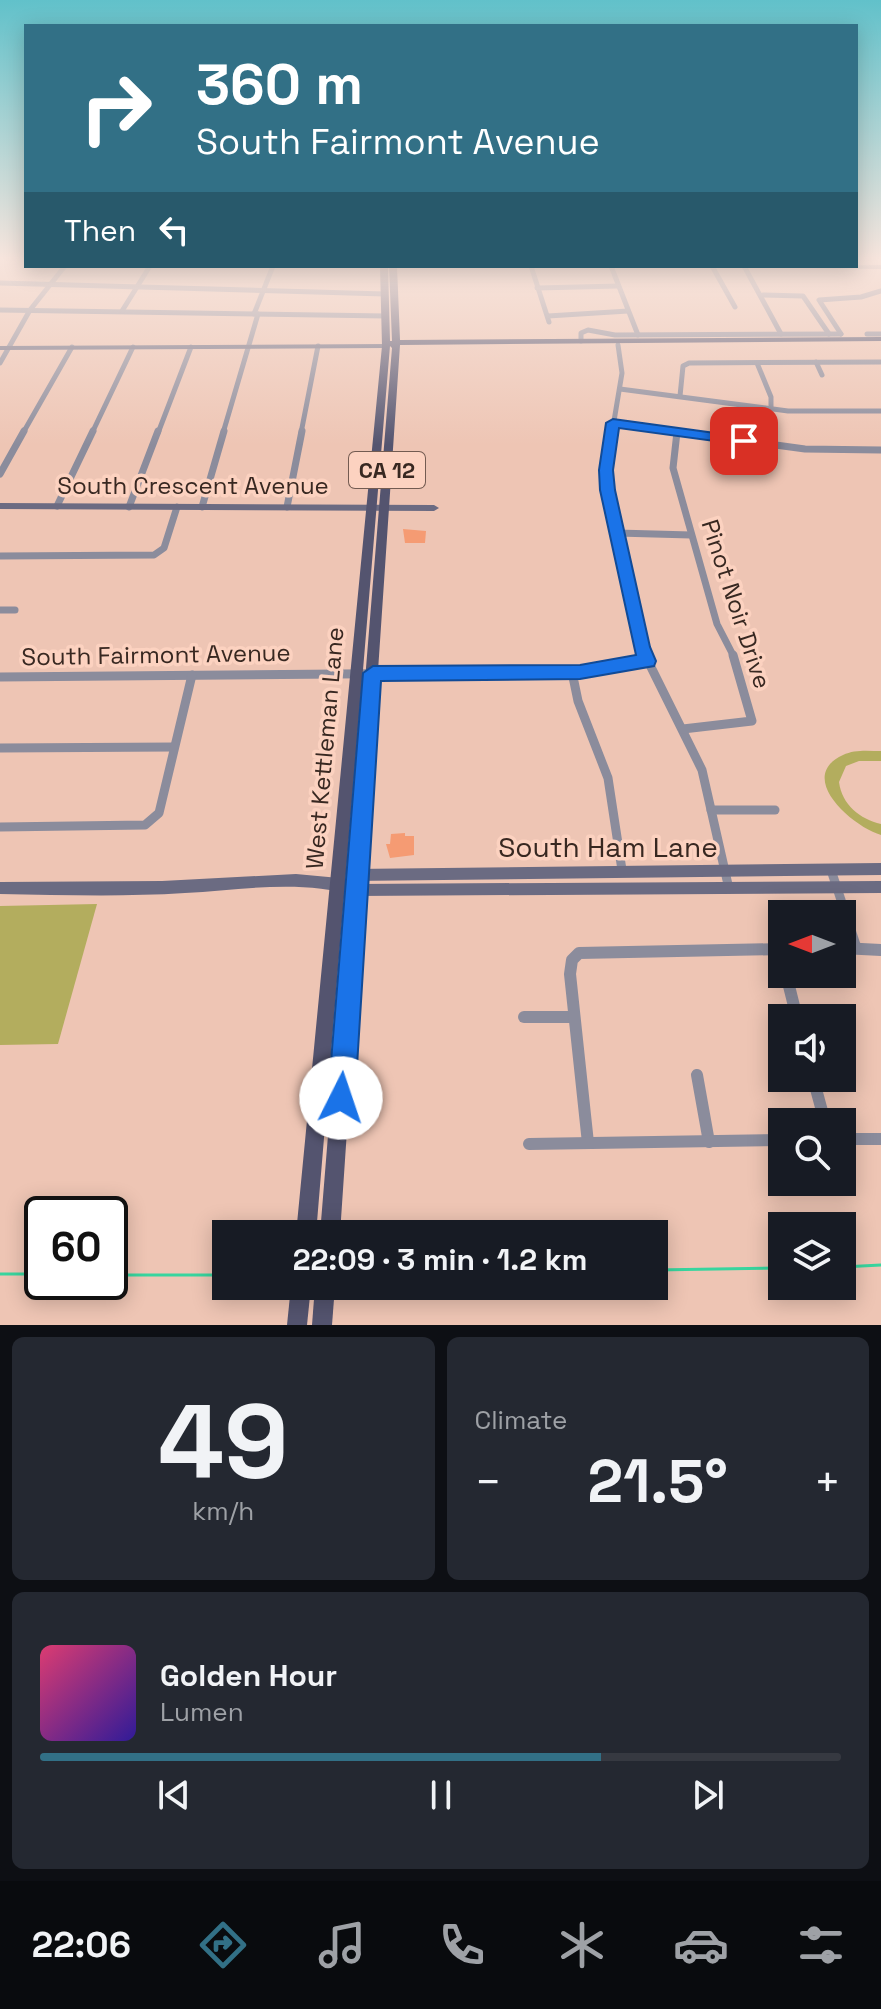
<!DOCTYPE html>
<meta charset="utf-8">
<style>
:root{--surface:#171b24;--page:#242831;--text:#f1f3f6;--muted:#9ea1a6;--line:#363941;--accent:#327086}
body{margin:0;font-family:"Space Grotesk",sans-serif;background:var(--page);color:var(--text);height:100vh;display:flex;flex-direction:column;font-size:30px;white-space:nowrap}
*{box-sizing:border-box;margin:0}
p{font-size:26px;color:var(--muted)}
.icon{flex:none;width:44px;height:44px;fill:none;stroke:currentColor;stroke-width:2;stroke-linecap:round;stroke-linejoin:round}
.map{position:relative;height:1325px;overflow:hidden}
.details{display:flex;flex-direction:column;gap:12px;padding:12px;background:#0d0f14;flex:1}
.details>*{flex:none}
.guide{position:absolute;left:24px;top:24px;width:834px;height:244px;border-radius:0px;box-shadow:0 4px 20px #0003;background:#327086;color:#fff;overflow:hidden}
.needle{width:52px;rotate:270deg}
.controls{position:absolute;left:768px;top:900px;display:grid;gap:16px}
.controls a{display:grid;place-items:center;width:88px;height:88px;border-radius:0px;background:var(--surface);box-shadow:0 4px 20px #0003;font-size:40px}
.speed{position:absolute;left:24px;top:1196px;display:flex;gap:16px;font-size:40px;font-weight:700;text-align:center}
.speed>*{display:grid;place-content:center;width:104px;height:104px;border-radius:50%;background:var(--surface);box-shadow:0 4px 20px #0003;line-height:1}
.speed .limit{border:4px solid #111;border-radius:12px;background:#fff;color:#111}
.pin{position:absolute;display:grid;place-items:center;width:68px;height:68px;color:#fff;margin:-34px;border-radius:16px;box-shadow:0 4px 12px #0006}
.me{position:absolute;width:88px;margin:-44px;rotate:4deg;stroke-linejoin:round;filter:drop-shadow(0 0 6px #0008)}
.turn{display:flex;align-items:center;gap:28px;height:168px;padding:0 40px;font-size:36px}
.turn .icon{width:104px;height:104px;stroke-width:2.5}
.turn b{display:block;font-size:56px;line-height:68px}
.then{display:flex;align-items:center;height:76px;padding:0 40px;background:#0003;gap:16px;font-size:30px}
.big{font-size:60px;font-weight:700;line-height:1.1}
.details .card{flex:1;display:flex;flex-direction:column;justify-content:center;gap:12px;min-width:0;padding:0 28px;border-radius:12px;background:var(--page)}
.details .dial{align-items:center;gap:0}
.dial b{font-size:104px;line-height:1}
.song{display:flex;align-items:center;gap:24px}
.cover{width:96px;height:96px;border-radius:12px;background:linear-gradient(135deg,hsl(340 70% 55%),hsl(250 70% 35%))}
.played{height:8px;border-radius:4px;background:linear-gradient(90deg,var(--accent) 70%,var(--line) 70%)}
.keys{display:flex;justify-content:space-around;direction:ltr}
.heat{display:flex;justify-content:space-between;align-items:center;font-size:44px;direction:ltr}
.details .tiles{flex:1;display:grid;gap:12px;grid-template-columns:1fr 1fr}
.card:last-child{grid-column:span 2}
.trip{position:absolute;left:212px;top:1220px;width:456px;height:80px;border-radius:0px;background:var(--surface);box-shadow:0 4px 20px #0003;font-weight:700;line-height:80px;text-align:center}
.menu{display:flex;height:128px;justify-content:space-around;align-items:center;background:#090b0e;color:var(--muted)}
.menu .icon{width:56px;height:56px}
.menu .on{color:var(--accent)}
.menu b{font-size:36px;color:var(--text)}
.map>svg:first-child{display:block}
.green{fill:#b3ad5e}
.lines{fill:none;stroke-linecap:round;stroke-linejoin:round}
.stream{stroke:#38d59e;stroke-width:3}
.building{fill:#f59b73}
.street-far3{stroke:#8b8c9c;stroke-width:5}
.street-far2{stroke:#8b8c9c;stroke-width:7}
.street-far1{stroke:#8b8c9c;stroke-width:9}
.street{stroke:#8b8c9c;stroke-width:12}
.secondary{fill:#6b6b82;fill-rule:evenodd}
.primary{fill:#54546f;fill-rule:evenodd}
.route{fill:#1a73e8;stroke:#114b97;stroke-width:2}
.labels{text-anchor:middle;stroke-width:7;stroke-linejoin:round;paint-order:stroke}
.shield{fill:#fcd2c0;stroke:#735b51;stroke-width:2}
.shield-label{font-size:22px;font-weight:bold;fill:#382821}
.street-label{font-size:24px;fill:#382821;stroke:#fcd2c0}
.near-street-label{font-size:28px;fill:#382821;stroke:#fcd2c0}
</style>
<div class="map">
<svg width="881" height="1325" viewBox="0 0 881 1325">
<rect width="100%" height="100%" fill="#eec5b4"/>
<g class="green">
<path d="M881,751V761H859L846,766L839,782C842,805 860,819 881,824V835C853,827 795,777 843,755C855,749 869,751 881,751Z"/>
<polygon points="97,904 58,1044 0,1045 0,906"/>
</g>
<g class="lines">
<g class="stream">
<polyline points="842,1267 881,1265"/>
<polyline points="654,1270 782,1268"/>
<polyline points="0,1274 42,1274"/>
<polyline points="110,1275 226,1275"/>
</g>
</g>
<g class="building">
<polygon points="403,529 426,531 425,543 405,543"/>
<polygon points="405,833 405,836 414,836 414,855 390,858 386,844 390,844 391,834"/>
</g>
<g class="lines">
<g class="street-far3">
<polyline points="531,266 549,322"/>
<polyline points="611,266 638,335"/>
<polyline points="712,266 735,307"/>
<polyline points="744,266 781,334"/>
<polyline points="0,283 385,294"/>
<polyline points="537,288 618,286"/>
<polyline points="763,295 803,296 829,334"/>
<polyline points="0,310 386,316"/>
<polyline points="122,311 150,266"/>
<polyline points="254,314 273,266"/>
<polyline points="548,316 628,311"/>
<polyline points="841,334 819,300 861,297 881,291"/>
<polyline points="867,334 881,334"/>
<polyline points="581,341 581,333 588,330 615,335 841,334"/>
<polyline points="816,362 822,375"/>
<polyline points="0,363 30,310 65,266"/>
<polyline points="757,363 771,397 771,408"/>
<polyline points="620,389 788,411 881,411"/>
<polyline points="680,396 683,366 689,363 881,362"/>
<polyline points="613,423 688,433"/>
<polyline points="23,433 72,347"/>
<polyline points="92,433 133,347"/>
<polyline points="158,433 191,347"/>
<polyline points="223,433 258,314"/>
<polyline points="301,433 318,346"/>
<polyline points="612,433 622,373 618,345"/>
</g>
<g class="street-far2">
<polyline points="612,431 606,470 612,515 641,647 646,657"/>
<polyline points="673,431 805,449 881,450"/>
<polyline points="677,432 673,468 717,624 734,657"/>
<polyline points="743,455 744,441"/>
<polyline points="0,474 24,431"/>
<polyline points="57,506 93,431"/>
<polyline points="129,507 158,431"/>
<polyline points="202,507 224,431"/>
<polyline points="287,507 302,431"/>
<polyline points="617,533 691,535"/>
<polyline points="0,556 154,555 164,548 177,507"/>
<polyline points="0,610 15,610"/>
</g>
<g class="street-far1">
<polyline points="645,655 702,770 729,889"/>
<polyline points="572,672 578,701 608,778 622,870"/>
<polyline points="0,677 580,672 647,661"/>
<polyline points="683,729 752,721 733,655"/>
<polyline points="0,748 174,747"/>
<polyline points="711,810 775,810"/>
<polyline points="0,827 145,825 159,813 192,675"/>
<polyline points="831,870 857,948"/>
</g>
<g class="street">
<polyline points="842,948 881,950"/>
<polyline points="786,974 797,1018"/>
<polyline points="524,1017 574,1017"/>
<polyline points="697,1075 709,1142"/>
<polyline points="813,1078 825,1122"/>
<polyline points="842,1139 881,1139"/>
<polyline points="588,1143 570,974 572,960 579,953 782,949"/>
<polyline points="529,1144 782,1140"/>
</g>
<g class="secondary">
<polygon points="881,265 881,269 799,268 796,266"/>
<polygon points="389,344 390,346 386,348 0,350 0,346"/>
<polygon points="0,503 434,505 439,508 434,511 0,509"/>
<polygon points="881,863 881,875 353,881 348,879 346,875 348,871 353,869"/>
<path d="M296,874L339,878L356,884L881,881V893L356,896C300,879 242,890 185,893C123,897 62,895 0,894V882L162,881Z"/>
</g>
<g class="primary">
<polygon points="380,266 388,266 390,341 392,341 389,266 397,266 400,340 881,337 881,341 400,345 340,1234 320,1234 392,348 390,346 316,1234 296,1234 382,346"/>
<polygon points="291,1286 311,1286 307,1325 287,1325"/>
<polygon points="315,1286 335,1286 332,1325 312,1325"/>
</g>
</g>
<linearGradient id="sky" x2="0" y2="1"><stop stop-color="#61c1ca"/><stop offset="0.58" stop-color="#f7e5dd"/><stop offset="1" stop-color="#f7e5dd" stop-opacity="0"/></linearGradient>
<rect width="881" height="445" fill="url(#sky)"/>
<polygon class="route" points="613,419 744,437 751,441 744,445 619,428 613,470 615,490 650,647 656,661 654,666 580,679 381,681 355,1098 351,1107 341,1111 332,1107 328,1098 363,673 373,666 580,665 636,655 600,490 599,470 606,423"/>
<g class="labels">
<rect class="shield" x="349" y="452" width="76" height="36" rx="6"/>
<g class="shield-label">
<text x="387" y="478">CA 12</text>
</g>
<g class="street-label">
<text x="193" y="494">South Crescent Avenue</text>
<text transform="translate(736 604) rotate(72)" y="8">Pinot Noir Drive</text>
<text transform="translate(156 655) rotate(-1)" y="8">South Fairmont Avenue</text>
<text transform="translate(325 748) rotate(-85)" y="8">West Kettleman Lane</text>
</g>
<g class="near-street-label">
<text x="608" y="857">South Ham Lane</text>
</g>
</g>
</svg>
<div class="controls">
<a><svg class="needle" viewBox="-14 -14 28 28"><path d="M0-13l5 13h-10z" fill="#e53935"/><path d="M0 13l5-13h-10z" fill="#9ea1a6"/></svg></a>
<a><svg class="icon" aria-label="sound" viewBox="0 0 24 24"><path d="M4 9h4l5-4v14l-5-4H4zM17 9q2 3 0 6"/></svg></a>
<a><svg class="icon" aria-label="search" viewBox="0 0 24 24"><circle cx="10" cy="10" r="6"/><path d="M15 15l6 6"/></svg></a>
<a><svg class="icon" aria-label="layers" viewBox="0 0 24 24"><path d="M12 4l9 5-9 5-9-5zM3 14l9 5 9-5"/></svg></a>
</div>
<div class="speed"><div class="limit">60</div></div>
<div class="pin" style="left:744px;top:441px;background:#d93025"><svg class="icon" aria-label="arrive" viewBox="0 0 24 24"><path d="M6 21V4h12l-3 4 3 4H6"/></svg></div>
<svg class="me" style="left:341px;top:1098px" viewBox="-20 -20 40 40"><circle r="19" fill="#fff"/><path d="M0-13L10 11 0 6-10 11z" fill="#1a73e8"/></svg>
<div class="trip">22:09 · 3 min · 1.2 km</div>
<div class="guide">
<div class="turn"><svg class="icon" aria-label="right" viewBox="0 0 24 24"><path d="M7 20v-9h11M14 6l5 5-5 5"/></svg><div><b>360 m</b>South Fairmont Avenue</div></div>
<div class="then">Then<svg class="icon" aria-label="left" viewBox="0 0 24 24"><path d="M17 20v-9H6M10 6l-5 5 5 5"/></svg></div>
</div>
</div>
<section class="details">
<div class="tiles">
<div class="card dial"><b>49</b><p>km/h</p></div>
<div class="card"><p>Climate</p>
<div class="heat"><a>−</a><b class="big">21.5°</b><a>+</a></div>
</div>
<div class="card">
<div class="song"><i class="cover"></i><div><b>Golden Hour</b><p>Lumen</p></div></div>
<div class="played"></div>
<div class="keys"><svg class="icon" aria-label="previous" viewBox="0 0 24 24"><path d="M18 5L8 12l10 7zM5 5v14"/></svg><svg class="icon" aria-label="pause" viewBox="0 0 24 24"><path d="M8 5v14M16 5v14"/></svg><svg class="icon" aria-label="next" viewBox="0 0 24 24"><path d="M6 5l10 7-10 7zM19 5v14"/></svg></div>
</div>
</div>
</section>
<nav class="menu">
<b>22:06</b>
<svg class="icon on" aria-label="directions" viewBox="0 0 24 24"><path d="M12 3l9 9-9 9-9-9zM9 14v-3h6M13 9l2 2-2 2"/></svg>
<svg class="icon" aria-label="music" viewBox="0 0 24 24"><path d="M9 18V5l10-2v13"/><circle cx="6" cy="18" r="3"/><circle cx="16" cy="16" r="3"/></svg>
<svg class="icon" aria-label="phone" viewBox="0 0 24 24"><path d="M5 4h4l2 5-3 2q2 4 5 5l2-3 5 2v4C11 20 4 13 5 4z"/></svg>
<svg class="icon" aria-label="climate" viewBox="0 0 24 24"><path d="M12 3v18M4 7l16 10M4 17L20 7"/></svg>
<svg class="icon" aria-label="car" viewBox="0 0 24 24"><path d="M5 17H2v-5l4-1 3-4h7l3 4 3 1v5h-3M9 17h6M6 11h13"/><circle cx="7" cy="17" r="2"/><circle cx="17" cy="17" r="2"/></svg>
<svg class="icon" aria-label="filters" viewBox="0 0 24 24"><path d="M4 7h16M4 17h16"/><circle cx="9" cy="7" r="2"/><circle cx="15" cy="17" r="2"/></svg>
</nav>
